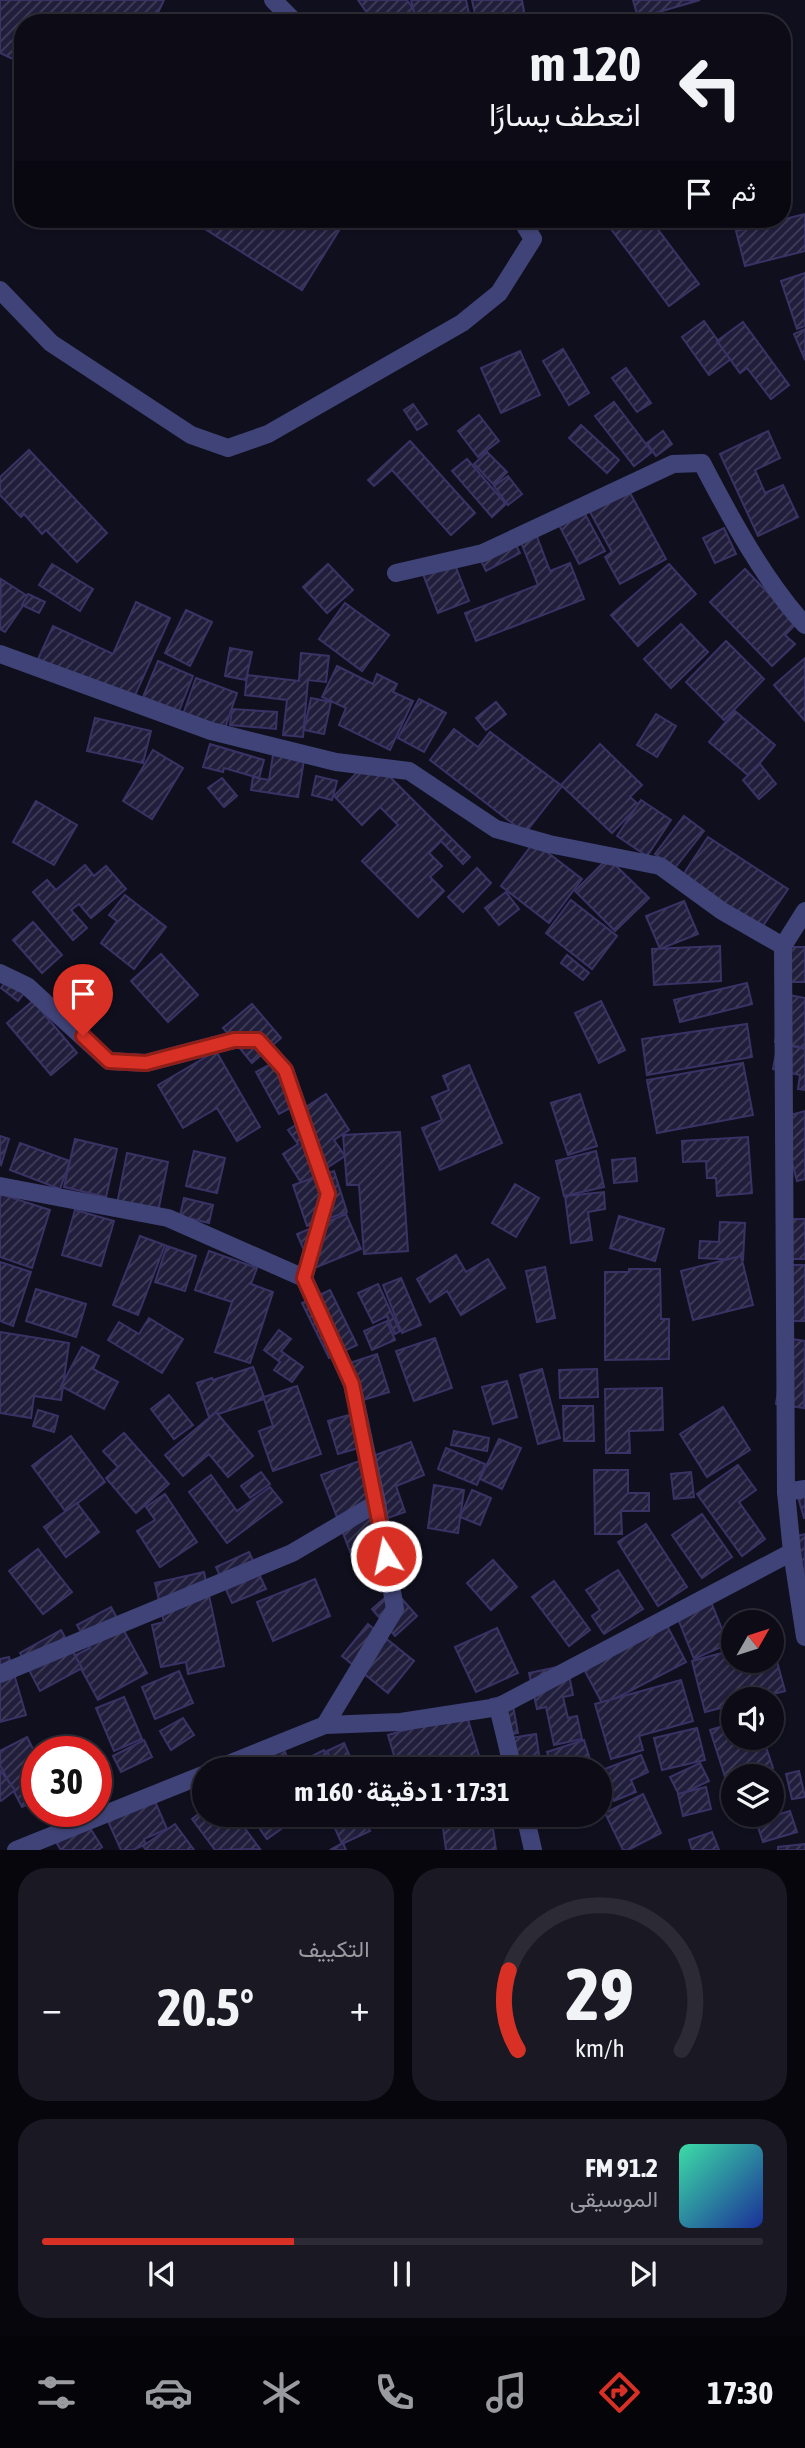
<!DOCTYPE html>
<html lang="ar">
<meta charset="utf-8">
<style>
:root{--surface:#0c0b16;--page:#1a1923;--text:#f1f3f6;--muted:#9a9ba1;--line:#2c2b35;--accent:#d93025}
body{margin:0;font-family:"Asap Condensed",Vazirmatn,sans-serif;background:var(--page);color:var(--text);direction:rtl;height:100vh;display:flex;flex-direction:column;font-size:26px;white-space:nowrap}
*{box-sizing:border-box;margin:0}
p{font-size:23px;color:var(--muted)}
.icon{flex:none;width:38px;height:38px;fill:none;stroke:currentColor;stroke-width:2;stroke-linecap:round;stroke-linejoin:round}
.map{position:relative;height:1850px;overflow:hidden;direction:ltr}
.details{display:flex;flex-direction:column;gap:18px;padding:18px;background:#07060c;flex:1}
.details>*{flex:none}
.guide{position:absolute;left:14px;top:14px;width:777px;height:214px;border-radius:28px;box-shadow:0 2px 5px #0004,0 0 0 2px var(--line);direction:rtl;background:#0c0b16;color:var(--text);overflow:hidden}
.needle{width:46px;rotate:51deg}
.buttons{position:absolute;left:721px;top:1610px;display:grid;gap:14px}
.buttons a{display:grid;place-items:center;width:63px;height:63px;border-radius:50%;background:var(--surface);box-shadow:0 2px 5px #0004,0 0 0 2px var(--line);font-size:35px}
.speed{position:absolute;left:21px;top:1736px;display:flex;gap:14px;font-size:35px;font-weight:700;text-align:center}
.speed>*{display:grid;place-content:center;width:91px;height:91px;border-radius:50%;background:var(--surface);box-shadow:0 2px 5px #0004,0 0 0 2px var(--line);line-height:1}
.speed .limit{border:10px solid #d22;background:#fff;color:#111}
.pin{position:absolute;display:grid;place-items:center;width:60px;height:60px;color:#fff;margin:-72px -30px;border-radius:50% 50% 50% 0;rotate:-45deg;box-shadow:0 0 7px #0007}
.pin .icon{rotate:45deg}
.me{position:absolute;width:77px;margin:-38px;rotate:350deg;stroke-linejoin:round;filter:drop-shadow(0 0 5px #0008)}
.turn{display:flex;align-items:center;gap:24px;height:147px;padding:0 35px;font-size:32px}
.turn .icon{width:91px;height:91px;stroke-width:2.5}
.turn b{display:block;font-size:49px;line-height:60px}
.then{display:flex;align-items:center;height:66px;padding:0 35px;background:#0003;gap:14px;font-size:26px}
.big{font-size:52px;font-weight:700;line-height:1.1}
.details .card{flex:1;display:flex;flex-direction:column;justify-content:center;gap:10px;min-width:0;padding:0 24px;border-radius:28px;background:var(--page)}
.details .dial{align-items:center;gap:0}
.dial svg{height:182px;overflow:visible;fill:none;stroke:var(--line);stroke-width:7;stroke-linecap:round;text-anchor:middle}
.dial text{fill:var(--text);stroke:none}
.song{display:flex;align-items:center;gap:21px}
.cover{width:84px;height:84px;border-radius:10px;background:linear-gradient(135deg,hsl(160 70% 55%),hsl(230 70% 35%))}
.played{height:7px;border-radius:4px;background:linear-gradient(90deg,var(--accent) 35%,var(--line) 35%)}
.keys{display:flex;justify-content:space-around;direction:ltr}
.heat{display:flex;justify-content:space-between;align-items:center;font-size:38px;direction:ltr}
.details .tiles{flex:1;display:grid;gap:18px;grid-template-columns:1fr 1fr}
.card:last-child{grid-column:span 2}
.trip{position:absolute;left:192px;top:1757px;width:420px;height:70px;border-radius:35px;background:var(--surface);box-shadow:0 2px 5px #0004,0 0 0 2px var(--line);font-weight:700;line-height:70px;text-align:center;direction:rtl}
.menu{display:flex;height:112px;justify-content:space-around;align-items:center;background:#050409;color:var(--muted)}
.menu .icon{width:49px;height:49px}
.menu .on{color:var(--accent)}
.menu b{font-size:32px;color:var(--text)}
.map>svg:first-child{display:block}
.building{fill:url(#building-hatch);stroke:#393365;stroke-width:2}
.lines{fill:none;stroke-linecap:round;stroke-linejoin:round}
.minor{stroke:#404377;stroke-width:18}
.route-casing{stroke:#8d1f18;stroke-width:18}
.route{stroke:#d93025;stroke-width:12}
</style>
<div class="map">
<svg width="805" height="1850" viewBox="0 0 805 1850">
<defs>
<pattern id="building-hatch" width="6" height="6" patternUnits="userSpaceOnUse" patternTransform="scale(1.75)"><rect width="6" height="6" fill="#211e3c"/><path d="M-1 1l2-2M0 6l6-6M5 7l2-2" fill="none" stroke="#403e59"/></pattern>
</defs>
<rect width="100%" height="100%" fill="#100f1e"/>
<g class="building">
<polygon points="0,0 164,0 153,23 23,23 23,64 0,53"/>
<polygon points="358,0 407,0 423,23 394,23 393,21 374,23"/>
<polygon points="411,0 466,0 471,23 417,23"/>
<polygon points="472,0 522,0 526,23 477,23"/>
<polygon points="633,0 700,0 638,18"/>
<polygon points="782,187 788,206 782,207"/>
<polygon points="805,214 805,251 745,266 736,231"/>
<polygon points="189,219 346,219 302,290"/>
<polygon points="625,219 650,219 699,284 669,306 611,229"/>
<polygon points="805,273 805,326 797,329 781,281"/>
<polygon points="704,321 731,359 709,375 682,337"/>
<polygon points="743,322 789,385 771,399 747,368 740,373 717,341"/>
<polygon points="805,329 805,360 794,334"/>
<polygon points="563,349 589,393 569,405 543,361"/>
<polygon points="520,351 540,395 501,413 481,368"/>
<polygon points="626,368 651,403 637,412 612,378"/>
<polygon points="614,402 652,452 634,466 595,416"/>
<polygon points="413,404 427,424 417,430 404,410"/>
<polygon points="479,415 499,441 478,457 458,431"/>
<polygon points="581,425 619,460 607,473 569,438"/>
<polygon points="663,431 672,444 656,456 647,443"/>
<polygon points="768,431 780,458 755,470 765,493 783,485 798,517 758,536 720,454"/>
<polygon points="410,441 475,513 451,535 392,470 374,486 368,480"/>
<polygon points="29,450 107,533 77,562 46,530 42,534 24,514 21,517 0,495 0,477"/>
<polygon points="487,452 507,472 494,485 474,464"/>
<polygon points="467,459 506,504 492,517 452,471"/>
<polygon points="508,476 522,494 508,505 494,486"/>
<polygon points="629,491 666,559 620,584 605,557 612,552 590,512"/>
<polygon points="584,512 605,551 579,564 559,525"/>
<polygon points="533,526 550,571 570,563 584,599 476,641 465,613 538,585 517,532"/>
<polygon points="724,528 736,554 715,563 703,538"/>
<polygon points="511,535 520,553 486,571 477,553"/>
<polygon points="454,562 469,601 438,613 423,574"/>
<polygon points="52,564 93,589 80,611 39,585"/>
<polygon points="328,564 353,590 327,613 303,587"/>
<polygon points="669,564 696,594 638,646 611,615"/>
<polygon points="745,569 797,623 785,635 795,644 772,666 710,602"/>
<polygon points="1,579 29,597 5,632 0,629"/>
<polygon points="28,594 45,602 39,613 22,605"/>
<polygon points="136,602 170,618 132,702 38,659 53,626 113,654"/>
<polygon points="345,603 389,635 362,671 319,639"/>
<polygon points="186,610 212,622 190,666 165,653"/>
<polygon points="681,624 708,652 671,688 644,659"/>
<polygon points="726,641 764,679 724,720 686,682"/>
<polygon points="230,648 252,652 246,680 225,676"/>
<polygon points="301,653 329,656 326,682 308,680 303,737 283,735 287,700 245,695 247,675 299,681"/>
<polygon points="805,658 805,721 774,685"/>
<polygon points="158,661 193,676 179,711 143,697"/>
<polygon points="337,666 373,684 377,674 397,684 393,692 413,701 390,750 339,725 346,708 322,697"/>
<polygon points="196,678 237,693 224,731 182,717"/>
<polygon points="311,698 331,702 324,734 304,730"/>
<polygon points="419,699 446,713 424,752 398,738"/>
<polygon points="496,702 506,714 486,730 476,718"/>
<polygon points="232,709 277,712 276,729 230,725"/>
<polygon points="735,711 775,745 749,776 709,742"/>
<polygon points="656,714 676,726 657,757 637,745"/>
<polygon points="95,718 151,731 143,763 87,751"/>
<polygon points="454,729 478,747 490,732 562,786 525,833 430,760"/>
<polygon points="210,744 264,760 259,778 224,768 223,772 203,767"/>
<polygon points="600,744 642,785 630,797 639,805 612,833 561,785"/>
<polygon points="153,750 183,768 152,819 123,801"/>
<polygon points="273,755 304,760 298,797 251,790 253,777 269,780"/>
<polygon points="371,758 470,857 463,864 441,841 429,853 442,866 430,877 444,891 418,917 362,861 398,825 380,807 362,825 334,796"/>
<polygon points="760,764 776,784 759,799 743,780"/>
<polygon points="316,776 337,781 332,800 312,795"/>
<polygon points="222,778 237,796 224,807 208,788"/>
<polygon points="641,800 671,820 647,856 617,836"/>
<polygon points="36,801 77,825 54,865 13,842"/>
<polygon points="684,816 704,831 674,869 655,854"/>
<polygon points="708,837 788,889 758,933 679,881"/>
<polygon points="534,842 582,879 549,923 501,886"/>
<polygon points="608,858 649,898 615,931 575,891"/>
<polygon points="85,865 94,876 106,866 126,889 91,918 79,904 71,910 87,928 73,940 33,892 47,880 56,890"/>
<polygon points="477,868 491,883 463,912 448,897"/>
<polygon points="506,892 519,909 499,925 485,908"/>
<polygon points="125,895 166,927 134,969 101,943 117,921 109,915"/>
<polygon points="571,900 617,936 592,969 546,933"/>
<polygon points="684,901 698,934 660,949 646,916"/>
<polygon points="33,922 62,955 42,973 13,940"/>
<polygon points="720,946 721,981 654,985 652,949"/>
<rect x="782" y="947" width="23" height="35"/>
<polygon points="161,954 198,995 168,1022 131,981"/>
<polygon points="567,955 589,973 583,980 561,963"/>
<polygon points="10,976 27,989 18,1001 1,988"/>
<polygon points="747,983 752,1004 680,1022 674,1000"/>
<polygon points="783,994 805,998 805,1048 775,1042"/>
<polygon points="33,1001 77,1053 51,1075 7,1023"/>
<polygon points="601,1001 625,1050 599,1063 575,1013"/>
<polygon points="252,1004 281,1038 252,1063 223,1028"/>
<polygon points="747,1024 752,1057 647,1075 642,1039"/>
<polygon points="778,1043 805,1049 805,1090 798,1089 800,1075 773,1069"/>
<polygon points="216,1051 260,1127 237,1141 217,1108 183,1128 158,1085"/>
<polygon points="280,1059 303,1101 279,1114 256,1072"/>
<polygon points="743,1063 753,1115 657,1133 647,1080"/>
<polygon points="469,1065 502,1143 440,1170 422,1128 442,1120 432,1097 449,1090 443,1076"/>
<polygon points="326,1094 349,1130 334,1140 345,1156 302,1184 283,1154 298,1144 288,1130 305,1119 300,1111"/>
<polygon points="580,1094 597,1146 568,1155 551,1103"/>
<polygon points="805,1111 805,1179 797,1181 780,1118"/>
<polygon points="400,1132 408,1251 364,1254 359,1185 347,1185 343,1135"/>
<polygon points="0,1136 9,1139 1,1165 0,1164"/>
<polygon points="748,1137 752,1193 717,1196 716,1178 707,1178 706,1161 683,1162 682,1141"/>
<polygon points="75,1139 117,1149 106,1197 64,1187"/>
<polygon points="20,1143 70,1161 60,1189 10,1170"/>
<polygon points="194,1151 225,1158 217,1193 186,1186"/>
<polygon points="596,1151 604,1187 564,1196 556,1161"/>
<polygon points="127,1153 168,1162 158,1212 117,1204"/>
<polygon points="635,1158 637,1181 614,1183 612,1160"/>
<polygon points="334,1171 347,1212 307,1226 293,1185"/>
<polygon points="515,1184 539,1198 516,1237 492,1223"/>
<polygon points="604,1192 605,1209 588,1212 592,1240 571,1243 565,1196"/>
<polygon points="0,1194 50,1210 32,1268 0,1257"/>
<polygon points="184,1198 213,1205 209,1223 180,1216"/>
<polygon points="75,1210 114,1221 101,1266 62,1255"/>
<polygon points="346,1214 361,1249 312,1269 297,1234"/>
<polygon points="619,1216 664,1229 655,1261 610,1248"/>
<polygon points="780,1219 805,1219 805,1259 781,1259"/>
<polygon points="720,1222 745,1223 743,1260 699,1258 700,1241 719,1242"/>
<polygon points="140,1236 165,1245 138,1315 113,1305"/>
<polygon points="167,1246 196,1256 185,1291 155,1282"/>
<polygon points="209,1251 257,1268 251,1284 273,1292 250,1363 215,1352 232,1302 195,1290"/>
<polygon points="456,1255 466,1272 488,1259 505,1288 461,1315 447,1291 430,1302 417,1279"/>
<polygon points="741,1256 753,1305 693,1320 681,1271"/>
<polygon points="0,1262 31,1272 13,1326 0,1321"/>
<polygon points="784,1265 805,1265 805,1321 785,1321"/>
<polygon points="545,1267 555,1318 537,1322 526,1271"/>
<polygon points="629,1269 660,1269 661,1319 669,1319 669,1359 605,1360 605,1272 629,1272"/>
<polygon points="401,1278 421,1325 402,1333 383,1285"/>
<polygon points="378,1284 400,1331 395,1334 387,1316 373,1323 358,1293"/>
<polygon points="36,1289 86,1304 76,1337 26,1321"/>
<polygon points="330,1290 357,1345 329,1358 302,1303"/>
<polygon points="149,1318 183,1339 162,1373 108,1340 119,1322 139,1334"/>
<polygon points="387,1321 395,1340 372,1350 364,1331"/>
<polygon points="279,1330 291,1339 281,1351 303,1367 292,1382 274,1370 280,1362 264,1350"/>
<polygon points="0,1332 69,1343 61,1400 34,1396 31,1418 0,1413"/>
<polygon points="435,1338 452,1388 414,1401 396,1351"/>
<polygon points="786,1338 805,1341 804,1408 776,1404"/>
<polygon points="82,1347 99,1356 93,1369 118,1382 104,1409 61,1386"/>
<polygon points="377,1354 389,1392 353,1403 341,1366"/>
<polygon points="253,1367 264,1397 297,1386 321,1454 273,1471 259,1431 273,1426 264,1399 209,1417 197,1383 212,1378 213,1380"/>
<polygon points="542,1369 560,1438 538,1444 520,1375"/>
<polygon points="597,1369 598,1397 560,1398 559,1370"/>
<polygon points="507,1381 517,1417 493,1424 482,1387"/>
<polygon points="662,1388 663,1430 629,1431 630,1453 606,1453 605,1389"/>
<polygon points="169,1395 193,1425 174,1439 151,1409"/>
<polygon points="563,1406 593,1406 594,1441 564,1441"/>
<polygon points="723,1407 750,1450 707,1477 680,1434"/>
<polygon points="38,1410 58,1416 54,1432 33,1426"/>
<polygon points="363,1411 372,1444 338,1454 328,1421"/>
<polygon points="216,1412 253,1456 228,1477 209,1454 183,1476 165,1455"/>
<polygon points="454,1431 489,1438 487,1451 451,1445"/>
<polygon points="124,1433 169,1484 136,1513 106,1478 118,1467 103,1451"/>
<polygon points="71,1436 105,1482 66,1512 32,1466"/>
<polygon points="499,1439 521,1448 502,1489 480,1479"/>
<polygon points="411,1442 424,1475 396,1486 405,1512 382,1520 389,1540 365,1549 374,1572 360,1578 321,1475"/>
<polygon points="446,1448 485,1464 477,1485 438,1469"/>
<polygon points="738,1465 756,1490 739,1502 765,1539 742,1556 697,1494"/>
<polygon points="594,1470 628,1470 628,1493 649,1493 649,1511 621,1511 622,1534 595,1534"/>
<polygon points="261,1472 270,1484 250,1498 241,1486"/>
<polygon points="691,1472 694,1497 674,1499 671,1474"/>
<polygon points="211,1475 237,1511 270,1487 282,1502 227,1543 189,1492"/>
<polygon points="434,1485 464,1490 458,1533 428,1528"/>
<polygon points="472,1490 491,1498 480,1525 460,1517"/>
<polygon points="165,1494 197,1542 160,1567 137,1531 155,1520 146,1507"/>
<polygon points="805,1494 805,1518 804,1518 798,1497"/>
<polygon points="77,1503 99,1532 66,1557 44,1527"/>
<polygon points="702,1514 732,1557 702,1578 672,1535"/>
<polygon points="646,1524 687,1587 658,1606 618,1542"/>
<polygon points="805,1534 805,1578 793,1537"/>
<polygon points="38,1549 72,1592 43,1614 9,1571"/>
<polygon points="249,1552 266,1589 232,1603 216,1567"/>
<polygon points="493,1560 517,1587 491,1610 467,1583"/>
<polygon points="618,1570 643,1609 604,1634 592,1616 600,1610 586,1590"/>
<polygon points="204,1572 224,1666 188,1674 186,1662 161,1667 152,1625 164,1622 155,1583"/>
<polygon points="315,1579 330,1616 273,1641 257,1602"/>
<polygon points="554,1581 590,1630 569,1646 532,1597"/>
<polygon points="394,1590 417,1616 395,1636 372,1609"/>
<polygon points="707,1592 728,1644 694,1659 673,1606"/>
<polygon points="111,1607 147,1673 98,1700 74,1656 90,1648 77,1625"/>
<polygon points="661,1614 686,1662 603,1705 578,1658"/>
<polygon points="368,1624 414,1661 388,1693 342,1656"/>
<polygon points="497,1628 518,1673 476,1692 455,1647"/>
<polygon points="61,1630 82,1668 40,1691 20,1653"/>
<polygon points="772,1643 785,1691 754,1699 733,1699 733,1705 705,1712 692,1661 733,1650 733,1661 772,1661"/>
<polygon points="9,1657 26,1715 0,1722 0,1659"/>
<polygon points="567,1665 573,1695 563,1697 568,1718 577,1716 582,1739 554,1745 546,1707 537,1709 529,1673"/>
<polygon points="179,1671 193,1703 155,1719 142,1687"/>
<polygon points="681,1680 693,1721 639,1736 643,1750 611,1759 595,1704"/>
<polygon points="511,1695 518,1733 498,1737 491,1699"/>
<polygon points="124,1697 142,1739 114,1751 96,1708"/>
<polygon points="466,1713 483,1769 398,1769 388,1735"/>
<polygon points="183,1718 194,1735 171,1750 160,1731"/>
<polygon points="733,1723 733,1738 763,1738 773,1768 748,1776 733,1776 733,1781 727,1783 710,1730"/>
<polygon points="697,1728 705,1760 662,1770 654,1738"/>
<polygon points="536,1734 541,1769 503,1769 499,1740"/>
<polygon points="27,1737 37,1757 37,1800 22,1807 0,1765 0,1751"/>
<polygon points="144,1740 152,1757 121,1772 113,1756"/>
<polygon points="584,1740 593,1769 553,1769 547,1752"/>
<polygon points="281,1743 288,1759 272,1767 264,1751"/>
<polygon points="344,1743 355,1768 335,1769 327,1751"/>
<polygon points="324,1750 333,1769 308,1769 304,1760"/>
<polygon points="641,1755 648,1772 631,1780 636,1792 614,1801 602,1770"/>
<polygon points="301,1756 306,1769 278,1769 277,1766"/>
<polygon points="252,1760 259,1769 239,1769"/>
<polygon points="700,1763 709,1781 679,1795 670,1777"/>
<polygon points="0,1770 15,1790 1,1801 0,1800"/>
<polygon points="799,1771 805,1797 792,1799 786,1774"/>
<polygon points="776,1775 785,1796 772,1802 772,1777"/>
<polygon points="706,1787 711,1809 683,1816 678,1794"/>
<polygon points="150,1790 167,1829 144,1839 146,1844 133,1850 121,1850 103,1810"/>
<polygon points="643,1794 661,1833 628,1850 623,1850 605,1813"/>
<polygon points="205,1809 205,1815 221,1815 222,1817 226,1815 235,1815 260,1849 215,1850 192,1819"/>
<polygon points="790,1811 797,1832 763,1842 756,1821"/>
<polygon points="250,1815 292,1815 295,1819 267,1839"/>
<polygon points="329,1815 363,1815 370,1831 342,1844"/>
<polygon points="374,1815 408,1815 408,1817 376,1824"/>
<polygon points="483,1815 491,1815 496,1850 446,1850 442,1820"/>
<polygon points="85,1820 102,1847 98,1850 61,1850 54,1839"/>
<polygon points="175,1824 194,1850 146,1850 143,1846"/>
<polygon points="712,1832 719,1850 692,1850 689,1840"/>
<polygon points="343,1843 346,1850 330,1850"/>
<polygon points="805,1844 805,1850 778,1850 778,1847"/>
</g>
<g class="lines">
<g class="minor">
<polyline points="273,0 296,23"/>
<polyline points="0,290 51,343 191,435 228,448 268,434 462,323 499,293 533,239 521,219"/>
<path d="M396,573L483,553L673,464L702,463C730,517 764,580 805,625"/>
<polyline points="0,654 211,731 336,762 409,771 496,829 549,844 660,866 722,911 783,946"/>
<polyline points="0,973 27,986 109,1061 146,1063 234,1040 258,1040 285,1070 328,1194 304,1278"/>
<polyline points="0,1186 168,1218 304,1278 352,1384 377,1503 292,1553 0,1674"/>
<polyline points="786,1492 805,1489"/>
<polyline points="792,1552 786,1492 783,946 805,911"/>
<polyline points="325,1725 395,1609 377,1503"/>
<polyline points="216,1769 325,1725 401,1722 498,1707"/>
<polyline points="513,1769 498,1707 792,1552 805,1637"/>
<polyline points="525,1815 533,1850"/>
<polyline points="16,1850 205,1774"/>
</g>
</g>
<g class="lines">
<defs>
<polyline id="route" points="83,1036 109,1061 146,1063 234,1040 258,1040 285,1070 328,1194 304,1278 352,1384 386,1556"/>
</defs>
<use href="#route" class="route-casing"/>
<use href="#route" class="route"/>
</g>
</svg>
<div class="buttons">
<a><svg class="needle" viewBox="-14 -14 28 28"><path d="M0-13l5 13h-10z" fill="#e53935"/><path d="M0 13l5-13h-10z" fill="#9a9ba1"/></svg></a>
<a><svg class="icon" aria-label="sound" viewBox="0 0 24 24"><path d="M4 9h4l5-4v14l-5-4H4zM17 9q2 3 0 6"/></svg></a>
<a><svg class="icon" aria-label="layers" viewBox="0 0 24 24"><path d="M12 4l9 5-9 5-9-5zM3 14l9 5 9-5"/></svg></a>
</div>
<div class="speed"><div class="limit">30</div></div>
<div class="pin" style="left:83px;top:1036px;background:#d93025"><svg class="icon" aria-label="arrive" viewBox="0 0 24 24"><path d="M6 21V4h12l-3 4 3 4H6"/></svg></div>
<svg class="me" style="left:386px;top:1556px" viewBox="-20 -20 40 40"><circle r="17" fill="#d93025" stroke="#fff" stroke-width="3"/><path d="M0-11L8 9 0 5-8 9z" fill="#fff"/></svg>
<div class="trip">17:31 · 1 دقيقة · 160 m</div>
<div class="guide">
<div class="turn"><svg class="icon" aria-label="left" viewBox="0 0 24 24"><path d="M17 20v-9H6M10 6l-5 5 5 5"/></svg><div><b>120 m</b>انعطف يسارًا</div></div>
<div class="then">ثم<svg class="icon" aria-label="arrive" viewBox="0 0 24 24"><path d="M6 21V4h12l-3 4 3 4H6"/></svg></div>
</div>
</div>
<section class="details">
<div class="tiles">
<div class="card dial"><svg viewBox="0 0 100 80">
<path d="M14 69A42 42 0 1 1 86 69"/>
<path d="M14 69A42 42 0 0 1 10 34" stroke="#d93025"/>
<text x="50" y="56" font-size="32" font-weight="700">29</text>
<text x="50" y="72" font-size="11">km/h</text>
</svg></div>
<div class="card"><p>التكييف</p>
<div class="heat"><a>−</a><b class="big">20.5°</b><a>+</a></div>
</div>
<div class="card">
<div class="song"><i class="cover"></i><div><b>91.2 FM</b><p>الموسيقى</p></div></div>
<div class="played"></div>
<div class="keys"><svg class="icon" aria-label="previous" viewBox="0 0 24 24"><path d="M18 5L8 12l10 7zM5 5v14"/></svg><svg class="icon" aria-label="pause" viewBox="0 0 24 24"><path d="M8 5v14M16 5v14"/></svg><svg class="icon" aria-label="next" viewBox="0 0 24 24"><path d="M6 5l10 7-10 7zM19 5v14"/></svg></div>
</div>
</div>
</section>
<nav class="menu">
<b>17:30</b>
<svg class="icon on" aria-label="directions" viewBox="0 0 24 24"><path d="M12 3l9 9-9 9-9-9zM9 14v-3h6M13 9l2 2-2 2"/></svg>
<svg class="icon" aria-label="music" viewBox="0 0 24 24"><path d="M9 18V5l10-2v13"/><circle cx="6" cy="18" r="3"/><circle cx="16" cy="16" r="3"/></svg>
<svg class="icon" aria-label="phone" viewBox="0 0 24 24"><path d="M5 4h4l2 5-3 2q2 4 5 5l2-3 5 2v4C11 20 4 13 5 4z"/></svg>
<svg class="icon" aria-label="climate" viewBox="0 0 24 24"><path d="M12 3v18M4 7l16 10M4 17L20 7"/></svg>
<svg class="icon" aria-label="car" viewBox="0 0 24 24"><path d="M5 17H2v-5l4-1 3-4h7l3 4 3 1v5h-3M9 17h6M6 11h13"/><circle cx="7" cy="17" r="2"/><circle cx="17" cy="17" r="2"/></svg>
<svg class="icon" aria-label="filters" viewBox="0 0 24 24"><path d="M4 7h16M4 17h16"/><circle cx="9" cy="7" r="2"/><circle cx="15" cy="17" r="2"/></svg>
</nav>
